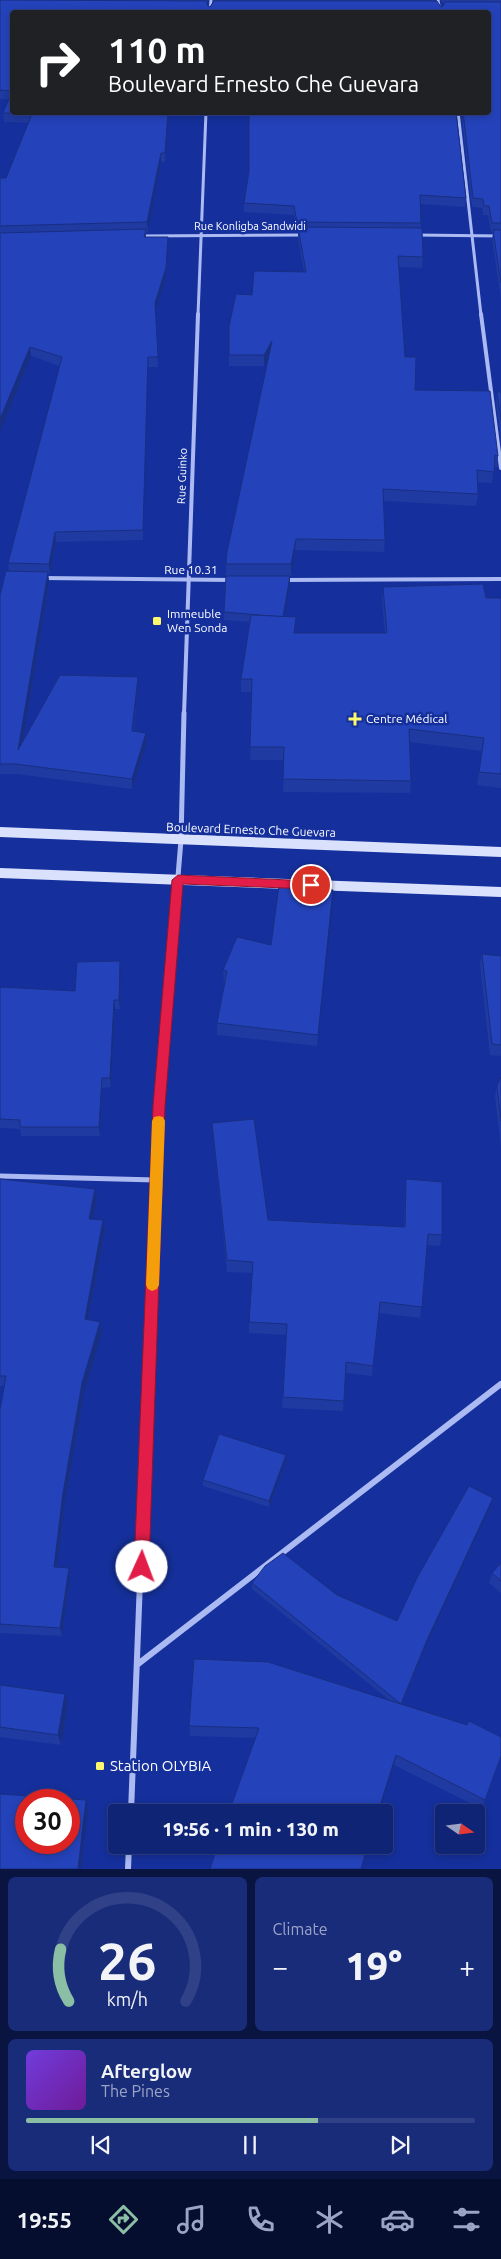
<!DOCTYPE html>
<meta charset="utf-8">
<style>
:root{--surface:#102475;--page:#192c7a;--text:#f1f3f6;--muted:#9ca4c5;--line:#304187;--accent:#8abfa5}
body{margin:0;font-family:Ubuntu,sans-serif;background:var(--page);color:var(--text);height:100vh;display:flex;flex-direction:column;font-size:19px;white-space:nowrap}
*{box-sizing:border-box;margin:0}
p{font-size:16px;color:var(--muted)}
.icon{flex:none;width:28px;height:28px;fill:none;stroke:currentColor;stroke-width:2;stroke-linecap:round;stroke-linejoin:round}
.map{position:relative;height:1869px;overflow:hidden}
.sheet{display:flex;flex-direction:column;gap:8px;padding:8px;background:#091440;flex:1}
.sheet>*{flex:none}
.top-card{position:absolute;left:10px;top:10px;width:481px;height:105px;border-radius:5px;box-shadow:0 2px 8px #0003,0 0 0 1px var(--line);background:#202124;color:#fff;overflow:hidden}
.needle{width:32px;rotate:104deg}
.controls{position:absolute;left:435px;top:1804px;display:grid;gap:10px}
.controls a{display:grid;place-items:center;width:50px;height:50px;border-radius:5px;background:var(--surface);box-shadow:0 2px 8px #0003,0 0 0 1px var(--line);font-size:25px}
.speed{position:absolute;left:15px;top:1789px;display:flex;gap:10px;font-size:25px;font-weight:700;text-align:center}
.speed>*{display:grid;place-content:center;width:65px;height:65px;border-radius:50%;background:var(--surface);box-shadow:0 2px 8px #0003,0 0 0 1px var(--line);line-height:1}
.speed .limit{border:8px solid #d22;background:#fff;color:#111}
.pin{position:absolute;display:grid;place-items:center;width:42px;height:42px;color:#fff;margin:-21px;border:2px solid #fff;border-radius:50%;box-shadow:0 1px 5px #0007}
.me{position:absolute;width:55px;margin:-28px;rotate:2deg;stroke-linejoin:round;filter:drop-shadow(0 0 4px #0008)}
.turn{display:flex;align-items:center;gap:18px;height:105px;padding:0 15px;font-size:22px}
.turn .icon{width:65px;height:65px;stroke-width:2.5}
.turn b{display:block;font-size:35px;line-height:42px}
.big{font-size:38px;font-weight:800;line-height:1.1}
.sheet .tile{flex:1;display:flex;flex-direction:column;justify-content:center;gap:8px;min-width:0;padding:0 18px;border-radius:8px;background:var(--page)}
.sheet .dial{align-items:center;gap:0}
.dial svg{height:130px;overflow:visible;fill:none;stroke:var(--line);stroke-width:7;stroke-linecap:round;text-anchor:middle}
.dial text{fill:var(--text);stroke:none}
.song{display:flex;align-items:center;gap:15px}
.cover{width:60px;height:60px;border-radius:8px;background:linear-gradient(135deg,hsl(260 70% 55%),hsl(280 70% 35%))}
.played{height:5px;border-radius:2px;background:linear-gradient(90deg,var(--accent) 65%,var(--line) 65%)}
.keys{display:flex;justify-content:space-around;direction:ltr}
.heat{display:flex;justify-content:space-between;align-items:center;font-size:28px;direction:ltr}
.sheet .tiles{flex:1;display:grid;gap:8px;grid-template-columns:1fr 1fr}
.tile:last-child{grid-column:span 2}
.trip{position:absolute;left:108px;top:1804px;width:285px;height:50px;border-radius:5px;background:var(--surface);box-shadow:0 2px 8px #0003,0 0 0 1px var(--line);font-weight:800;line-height:50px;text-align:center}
.dock{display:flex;height:80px;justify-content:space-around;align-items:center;background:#060e2f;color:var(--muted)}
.dock .icon{width:35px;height:35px}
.dock .current{color:var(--accent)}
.dock b{font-size:22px;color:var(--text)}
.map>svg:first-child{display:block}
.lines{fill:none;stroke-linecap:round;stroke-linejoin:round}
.minor-far3{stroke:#abbaf3;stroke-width:3}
.minor-far2{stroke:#abbaf3;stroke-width:4}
.minor-far1{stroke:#abbaf3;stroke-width:5}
.minor{stroke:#abbaf3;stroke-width:6}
.secondary{stroke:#dae1fc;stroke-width:10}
.wall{fill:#1f3aa0}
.shaded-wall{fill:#192f82}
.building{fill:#2443ba;stroke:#192f82;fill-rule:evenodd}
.route{fill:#e11d48;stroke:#92132f}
.slow{fill:#f59e0b}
.poi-dot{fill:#fff86d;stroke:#15309c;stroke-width:2}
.labels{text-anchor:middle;stroke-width:5;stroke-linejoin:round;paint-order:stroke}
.far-street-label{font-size:11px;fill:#fff;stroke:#15309c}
.street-label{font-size:12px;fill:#fff;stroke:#15309c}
.poi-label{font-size:12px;fill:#fff;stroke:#15309c;text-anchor:start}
.near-poi-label{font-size:15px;fill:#fff;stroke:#15309c;text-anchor:start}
</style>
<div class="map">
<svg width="501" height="1869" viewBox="0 0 501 1869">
<rect width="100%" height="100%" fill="#15309c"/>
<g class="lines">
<g class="minor-far3">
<polyline points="438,0 440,12"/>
<polyline points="210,12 211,0"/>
<polyline points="458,112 481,315"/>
<polyline points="415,235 501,236"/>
<polyline points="140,236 304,235"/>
<polyline points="198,315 206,112"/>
</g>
<g class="minor-far2">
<polyline points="481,314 501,468"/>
<polyline points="43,578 232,580"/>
<polyline points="283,580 501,579"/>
<polyline points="184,715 198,314"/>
</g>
<g class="minor-far1">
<polyline points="0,1176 156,1180"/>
<polyline points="154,1223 159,1106 181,840 184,713"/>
</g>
<g class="minor">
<polyline points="138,1664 501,1384"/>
<polyline points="131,1812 154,1222"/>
<polyline points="128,1869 129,1845"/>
</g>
<g class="secondary">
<polyline points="0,832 501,852"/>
<polyline points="0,873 501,892"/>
</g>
</g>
<g class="wall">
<polygon points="0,0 208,0 207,2 207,5 210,7 214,0 435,0 435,1 441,7 444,5 444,3 442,3 441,0 501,0 501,299 492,239 493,233 491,232 488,215 483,215 482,208 472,207 461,112 489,112 489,12 12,12 12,112 169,112 165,162 161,162 148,232 146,232 146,237 168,246 166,277 155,313 158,367 148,367 143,540 56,542 50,574 48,574 49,582 23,742 138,677 138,687 134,732 146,733 147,743 132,789 17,774 0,774 0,595 9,571 8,563 60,366 31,356 0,432 0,178 6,178 29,123 4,122 3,113 9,100 0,99"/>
<polygon points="243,112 456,112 466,198 465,207 420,204 421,228 423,257 422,268 399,267 405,357 415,390 498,456 497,467 494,467 492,483 477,482 478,494 476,506 384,501 385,540 384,552 295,550 291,576 290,576 290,583 284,617 295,633 385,633 382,600 383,587 486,598 501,598 501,788 477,785 482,751 410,742 411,781 410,793 283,792 284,760 250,760 252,692 241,692 241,679 250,622 224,620 224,612 226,576 226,564 268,359 264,366 229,366 229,326 252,295 304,272 298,238 298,231 297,231 294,215 244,212 244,203 249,171 249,116 243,116"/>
<polygon points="497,392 501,392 501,439 496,402"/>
<polygon points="333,890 317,1046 217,1035 217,1023 225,982 224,982 223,970 271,945"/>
<polygon points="482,954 501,956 501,1056 490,1055 480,964"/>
<polygon points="120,961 121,971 120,1009 115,1009 111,1087 102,1088 100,1136 21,1136 20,1129 0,1128 0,987 75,991"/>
<polygon points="501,1077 501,1147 495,1096 497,1086"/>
<polygon points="212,1123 268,1220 404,1227 405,1191 406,1179 442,1235 440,1246 427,1245 420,1318 379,1313 372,1376 346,1373 343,1411 282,1408 286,1335 249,1333 249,1322 252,1273 227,1272 213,1135"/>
<polygon points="0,1179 95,1189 97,1200 92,1219 103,1220 105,1231 88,1319 100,1322 102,1332 84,1393 65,1503 57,1567 69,1568 70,1577 62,1636 0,1633 0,1410 5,1386 0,1386"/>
<polygon points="286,1461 269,1507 203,1486 203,1480"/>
<polygon points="493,1498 491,1505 426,1645 402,1705 501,1757 482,1809 394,1765 379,1812 229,1812 256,1738 190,1736 189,1726 389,1700 252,1589 252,1583 337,1595 397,1621"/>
<polygon points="501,1563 501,1593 489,1583 492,1573"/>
<polygon points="0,1685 68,1704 61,1745 0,1737"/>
</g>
<g class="shaded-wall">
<polygon points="168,112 169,112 165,162 165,153"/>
<polygon points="161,153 161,162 148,232 147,222"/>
<polygon points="168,237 168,246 166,277 155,313 155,303"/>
<polygon points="272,341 272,353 264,366 264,355"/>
<polygon points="30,347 31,356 0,432 0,419"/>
<polygon points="148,357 148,367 143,540 143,530"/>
<polygon points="55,532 56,542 50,574 49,564"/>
<polygon points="296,539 295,550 291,576 291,564"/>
<polygon points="48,572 49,582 20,760 18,750"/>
<polygon points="290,576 290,583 283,624 283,617"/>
<polygon points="138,677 138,687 132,741 132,731"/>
<polygon points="146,733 147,743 132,789 132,779"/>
<polygon points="333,890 333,902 317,1046 318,1035"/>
<polygon points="120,961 121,971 120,1009 119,1000"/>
<polygon points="114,1000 115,1009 111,1087 110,1078"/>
<polygon points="102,1078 102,1088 100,1136 99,1127"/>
<polygon points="95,1189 97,1200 90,1230 89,1219"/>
<polygon points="103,1220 105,1231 86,1329 85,1319"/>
<polygon points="100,1322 102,1332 84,1393 65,1503 56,1576 54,1567 63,1493 82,1383"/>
<polygon points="286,1455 286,1461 269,1507 269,1501"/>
<polygon points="493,1498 491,1505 426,1645 400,1709 401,1704 427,1640"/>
<polygon points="69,1568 70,1577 62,1636 60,1628"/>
<polygon points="65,1694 68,1704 61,1745 58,1735"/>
<polygon points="396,1755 394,1765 379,1812 378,1812"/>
<polygon points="86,1800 88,1809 81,1869 78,1869"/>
<polygon points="368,1845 369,1845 362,1869 361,1869"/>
</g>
<g class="building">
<polygon points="0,0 207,1 207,5 210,7 214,1 437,1 441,7 444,5 444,2 501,2 501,223 492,223 489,206 484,206 483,199 473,198 463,112 489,112 489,12 12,12 12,112 168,112 165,153 161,153 147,222 0,226 0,178 6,178 32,114 3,113 12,91 0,90"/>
<polygon points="249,112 456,112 466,198 420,195 421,223 297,222 294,206 244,203 249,171"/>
<polygon points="298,227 422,228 423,257 398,256 405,357 416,357 415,390 490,391 498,456 495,455 494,472 477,470 478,494 383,489 385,540 296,539 291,564 226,564 227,552 272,341 264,355 229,355 229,326 236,294 252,295 254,271 306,272"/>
<polygon points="146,229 144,237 168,237 166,268 155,303 158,357 148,357 143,530 55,532 49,564 8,563 62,357 30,347 0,419 0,233"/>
<polygon points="493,230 501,230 501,283"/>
<polygon points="497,392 501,392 501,420"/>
<polygon points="6,571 48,572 18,750 60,675 138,677 132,731 146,733 132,779 16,764 0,764 0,595"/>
<polygon points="226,576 290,576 283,617 224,612"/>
<polygon points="483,584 486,598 501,598 501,774 479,772 484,738 409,729 411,781 283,779 284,747 250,747 252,679 241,679 251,615 296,617 294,633 387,633 383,587"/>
<polygon points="279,886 333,890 318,1035 217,1023 227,971 223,970 237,937 271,945"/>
<polygon points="482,954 501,956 501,1045 492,1044"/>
<polygon points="120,961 119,1000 114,1000 110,1078 102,1078 99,1127 20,1127 20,1120 0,1119 0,987 75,991 77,962"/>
<polygon points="501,1077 501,1121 497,1086"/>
<polygon points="254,1119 268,1220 405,1227 406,1179 442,1182 442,1235 428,1234 422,1307 380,1302 373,1366 346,1362 344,1401 283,1397 287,1324 249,1322 253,1262 227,1260 212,1123"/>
<polygon points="0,1179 95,1189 89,1219 103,1220 85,1319 100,1322 82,1383 63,1493 54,1567 69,1568 60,1628 0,1624 0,1410 6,1376 0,1376"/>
<polygon points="219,1434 286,1455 269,1501 203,1480"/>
<polygon points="469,1486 493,1498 427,1640 401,1704 252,1583 265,1566 283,1553 337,1595 397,1621 418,1576"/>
<polygon points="501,1563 501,1581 492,1573"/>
<polygon points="194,1659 268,1662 467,1725 469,1721 501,1737 501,1756 485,1800 396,1755 378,1812 229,1812 259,1728 189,1726"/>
<polygon points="0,1685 65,1694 58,1735 0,1727"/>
<path d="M0,1794L86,1800L78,1869H0ZM26,1800H69V1842H26Z"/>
<polygon points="218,1845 368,1845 361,1869 210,1869"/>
</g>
<polygon class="route" points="178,875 311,881 316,885 311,889 183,884 165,1106 149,1567 147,1572 142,1574 137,1572 134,1567 153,1106 172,880"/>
<polygon class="slow" points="159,1116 163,1117 165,1121 159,1285 157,1289 152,1291 148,1289 146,1285 152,1121 154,1117"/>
<g class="poi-dot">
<rect x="152" y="616" width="10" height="10" rx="2.5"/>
<path d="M352.5 711.5h5v5h5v5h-5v5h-5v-5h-5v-5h5z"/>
<rect x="95" y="1761" width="10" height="10" rx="2.5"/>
</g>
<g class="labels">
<g class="far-street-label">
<text x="250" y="230">Rue Konligba Sandwidi</text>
<text transform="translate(182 476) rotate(-88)" y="4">Rue Guinko</text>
</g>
<g class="street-label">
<text x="191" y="574">Rue 10.31</text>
<text transform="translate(251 830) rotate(2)" y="4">Boulevard Ernesto Che Guevara</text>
</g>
<g class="poi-label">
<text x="167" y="618">Immeuble<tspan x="167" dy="14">Wen Sonda</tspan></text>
<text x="366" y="723">Centre Médical</text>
</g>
<g class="near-poi-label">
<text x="110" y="1771">Station OLYBIA</text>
</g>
</g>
</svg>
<div class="controls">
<a><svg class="needle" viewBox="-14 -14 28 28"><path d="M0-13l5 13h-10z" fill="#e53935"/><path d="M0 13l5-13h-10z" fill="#9ca4c5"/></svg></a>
</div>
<div class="speed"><div class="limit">30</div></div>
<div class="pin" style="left:311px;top:885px;background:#d93025"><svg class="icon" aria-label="arrive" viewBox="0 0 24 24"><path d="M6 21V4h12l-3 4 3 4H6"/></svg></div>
<svg class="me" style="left:142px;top:1567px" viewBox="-20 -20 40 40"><circle r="19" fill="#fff"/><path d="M0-13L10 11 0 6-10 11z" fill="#e11d48"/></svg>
<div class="trip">19:56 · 1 min · 130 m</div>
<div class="top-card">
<div class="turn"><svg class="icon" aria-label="right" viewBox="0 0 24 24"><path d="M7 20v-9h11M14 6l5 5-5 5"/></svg><div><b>110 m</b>Boulevard Ernesto Che Guevara</div></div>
</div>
</div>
<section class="sheet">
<div class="tiles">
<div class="tile dial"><svg viewBox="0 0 100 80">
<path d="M14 69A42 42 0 1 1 86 69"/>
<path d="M14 69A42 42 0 0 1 9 37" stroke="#8abfa5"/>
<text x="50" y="56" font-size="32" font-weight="700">26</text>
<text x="50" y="72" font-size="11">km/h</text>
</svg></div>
<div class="tile"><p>Climate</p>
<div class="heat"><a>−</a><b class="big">19°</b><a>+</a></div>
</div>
<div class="tile">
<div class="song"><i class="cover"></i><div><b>Afterglow</b><p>The Pines</p></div></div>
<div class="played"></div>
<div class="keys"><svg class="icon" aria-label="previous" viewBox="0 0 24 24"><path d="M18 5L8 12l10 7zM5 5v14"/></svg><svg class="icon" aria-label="pause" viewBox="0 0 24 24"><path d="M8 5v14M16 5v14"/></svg><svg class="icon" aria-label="next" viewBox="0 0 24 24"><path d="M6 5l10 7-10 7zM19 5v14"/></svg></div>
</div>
</div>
</section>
<nav class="dock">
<b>19:55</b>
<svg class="icon current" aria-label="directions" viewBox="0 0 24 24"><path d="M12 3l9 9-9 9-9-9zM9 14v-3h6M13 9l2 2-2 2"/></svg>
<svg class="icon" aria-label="music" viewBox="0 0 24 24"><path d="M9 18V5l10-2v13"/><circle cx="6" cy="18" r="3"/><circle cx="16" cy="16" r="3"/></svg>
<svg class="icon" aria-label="phone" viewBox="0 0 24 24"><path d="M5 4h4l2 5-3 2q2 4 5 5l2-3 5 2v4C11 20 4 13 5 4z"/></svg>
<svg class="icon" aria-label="climate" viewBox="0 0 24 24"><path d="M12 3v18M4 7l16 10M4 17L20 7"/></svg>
<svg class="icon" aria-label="car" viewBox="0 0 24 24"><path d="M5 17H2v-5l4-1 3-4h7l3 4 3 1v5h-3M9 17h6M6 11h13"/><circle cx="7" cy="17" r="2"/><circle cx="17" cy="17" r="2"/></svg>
<svg class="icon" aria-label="filters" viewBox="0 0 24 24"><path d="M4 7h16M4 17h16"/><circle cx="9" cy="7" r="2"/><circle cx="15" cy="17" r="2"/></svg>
</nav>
